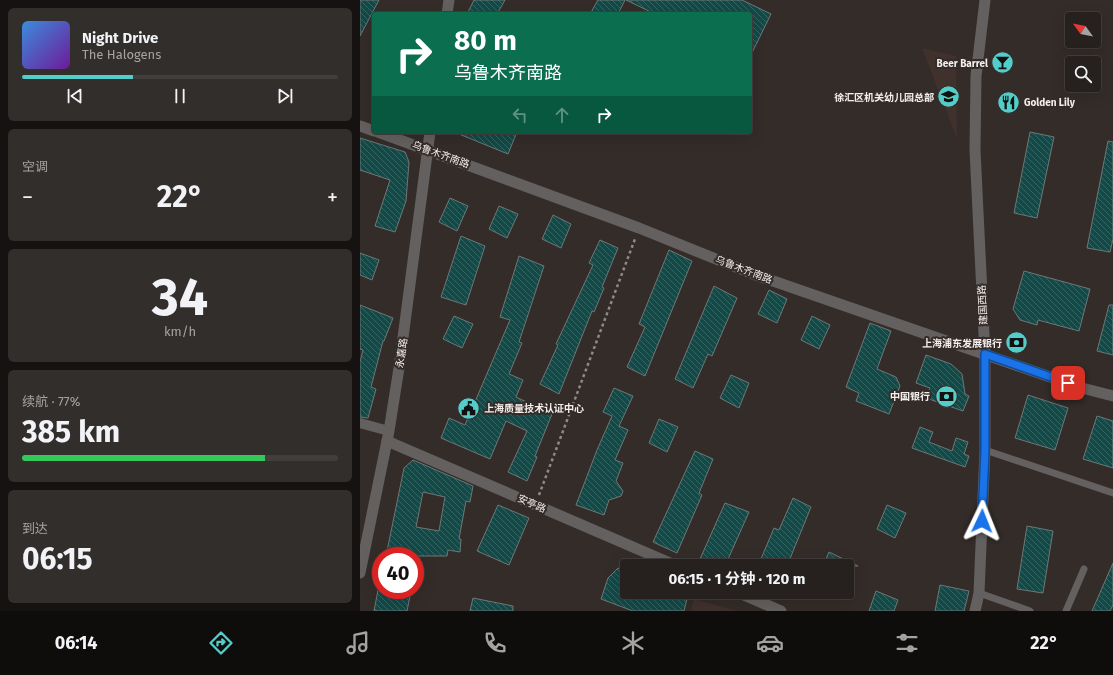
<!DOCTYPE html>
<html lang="zh">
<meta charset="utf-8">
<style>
:root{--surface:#26211f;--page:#322e2c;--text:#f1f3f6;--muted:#a4a3a4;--line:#423e3d;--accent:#53cdc9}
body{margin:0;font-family:"Fira Sans","Noto Sans SC",sans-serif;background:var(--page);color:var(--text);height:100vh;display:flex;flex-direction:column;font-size:15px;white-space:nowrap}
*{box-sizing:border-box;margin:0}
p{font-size:13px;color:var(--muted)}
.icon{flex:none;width:22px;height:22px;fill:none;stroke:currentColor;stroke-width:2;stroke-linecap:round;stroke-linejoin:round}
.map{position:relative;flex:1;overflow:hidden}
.drawer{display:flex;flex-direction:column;gap:8px;padding:8px;background:#151211;width:360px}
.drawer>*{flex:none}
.banner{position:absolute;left:12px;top:12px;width:380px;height:122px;border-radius:4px;box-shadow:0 4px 16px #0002,0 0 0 1px var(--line);background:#0b6e4f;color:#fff;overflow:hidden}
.needle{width:26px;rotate:303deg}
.fabs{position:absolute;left:705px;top:12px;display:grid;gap:8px}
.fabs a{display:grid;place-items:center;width:36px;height:36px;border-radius:4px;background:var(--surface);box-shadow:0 4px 16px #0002,0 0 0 1px var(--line);font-size:20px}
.speed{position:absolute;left:12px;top:547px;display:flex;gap:8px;font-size:20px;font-weight:700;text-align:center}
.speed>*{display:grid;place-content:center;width:52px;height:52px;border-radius:50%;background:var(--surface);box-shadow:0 4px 16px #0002,0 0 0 1px var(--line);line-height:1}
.speed .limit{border:6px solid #d22;background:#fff;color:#111}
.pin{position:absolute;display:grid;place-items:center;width:34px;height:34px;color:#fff;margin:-17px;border-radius:8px;box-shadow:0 2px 6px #0006}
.me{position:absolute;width:44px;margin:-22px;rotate:2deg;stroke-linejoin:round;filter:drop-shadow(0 0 3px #0008)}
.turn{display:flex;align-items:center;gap:14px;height:84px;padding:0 16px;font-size:18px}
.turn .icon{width:52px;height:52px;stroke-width:2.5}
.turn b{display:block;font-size:28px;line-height:34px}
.lanes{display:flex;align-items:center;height:38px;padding:0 16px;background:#0003;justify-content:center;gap:20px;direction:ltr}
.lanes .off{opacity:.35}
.big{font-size:30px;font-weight:700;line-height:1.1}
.drawer .card{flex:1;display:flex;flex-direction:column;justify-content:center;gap:6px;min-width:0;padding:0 14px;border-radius:6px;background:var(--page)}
.drawer .dial{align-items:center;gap:0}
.dial b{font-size:52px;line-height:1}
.song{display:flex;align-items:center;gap:12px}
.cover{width:48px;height:48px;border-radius:6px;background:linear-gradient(135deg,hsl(210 70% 55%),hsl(280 70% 35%))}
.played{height:4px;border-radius:2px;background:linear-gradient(90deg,var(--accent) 35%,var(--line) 35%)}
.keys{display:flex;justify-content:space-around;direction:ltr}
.heat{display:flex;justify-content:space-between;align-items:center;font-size:22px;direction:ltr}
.charge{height:6px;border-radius:3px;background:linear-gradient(90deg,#34c759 77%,var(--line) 0)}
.trip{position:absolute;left:260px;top:559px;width:234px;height:40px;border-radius:4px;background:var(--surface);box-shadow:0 4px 16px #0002,0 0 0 1px var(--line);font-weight:700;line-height:40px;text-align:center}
.tabs{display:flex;height:64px;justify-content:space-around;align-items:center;background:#0f0d0c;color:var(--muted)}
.tabs .icon{width:28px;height:28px}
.tabs .on{color:var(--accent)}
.tabs b{font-size:18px;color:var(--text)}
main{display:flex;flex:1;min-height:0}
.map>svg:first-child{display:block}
.built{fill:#40312c}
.building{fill:url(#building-back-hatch);stroke:#6d7877;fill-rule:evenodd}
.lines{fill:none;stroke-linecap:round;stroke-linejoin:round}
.path{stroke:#908a87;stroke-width:2.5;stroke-dasharray:3 3;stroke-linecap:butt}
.service{stroke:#64605f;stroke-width:7}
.pedestrian{stroke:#64605f;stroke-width:10}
.minor{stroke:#64605f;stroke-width:11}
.tertiary{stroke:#64605f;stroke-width:11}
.route-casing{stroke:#114b97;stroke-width:10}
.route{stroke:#1a73e8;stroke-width:7}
.labels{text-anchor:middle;stroke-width:4;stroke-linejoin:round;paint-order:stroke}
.poi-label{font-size:10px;font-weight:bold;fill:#f4eeec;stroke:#332c29;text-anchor:end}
.street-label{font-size:10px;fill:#f4eeec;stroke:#332c29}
</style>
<main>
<section class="drawer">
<div class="card">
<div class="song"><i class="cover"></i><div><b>Night Drive</b><p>The Halogens</p></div></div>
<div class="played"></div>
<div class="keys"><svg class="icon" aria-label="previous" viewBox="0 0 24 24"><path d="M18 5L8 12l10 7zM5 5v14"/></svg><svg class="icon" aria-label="pause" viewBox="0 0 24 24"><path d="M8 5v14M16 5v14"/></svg><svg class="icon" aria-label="next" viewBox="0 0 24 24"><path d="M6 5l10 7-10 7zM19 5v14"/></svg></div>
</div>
<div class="card"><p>空调</p>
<div class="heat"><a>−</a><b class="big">22°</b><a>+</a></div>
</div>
<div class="card dial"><b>34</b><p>km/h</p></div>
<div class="card"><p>续航 · 77%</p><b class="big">385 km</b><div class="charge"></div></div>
<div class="card"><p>到达</p><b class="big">06:15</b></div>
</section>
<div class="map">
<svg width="753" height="611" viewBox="0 0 753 611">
<defs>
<pattern id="building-back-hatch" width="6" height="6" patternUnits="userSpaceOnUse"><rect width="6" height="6" fill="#134947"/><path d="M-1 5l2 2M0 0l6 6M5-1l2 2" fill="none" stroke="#366462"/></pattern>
</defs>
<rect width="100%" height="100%" fill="#332c29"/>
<g class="built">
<polygon points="562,48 596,56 597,139"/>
<polygon points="334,599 377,611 331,611"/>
</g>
<g class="building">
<polygon points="0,0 19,0 0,36"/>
<polygon points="114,0 145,0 137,14 107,14"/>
<polygon points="238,0 265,0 258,14 230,14"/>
<polygon points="266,0 382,0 411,14 390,57 390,14 295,14"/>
<polygon points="94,132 157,132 148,154"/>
<polygon points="670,132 694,137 677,218 654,213"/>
<polygon points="0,138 45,152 49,162 46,201 35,232 15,226 30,180 0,170"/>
<polygon points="748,141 753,142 753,239 750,252 727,248"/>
<polygon points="90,198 108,206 97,231 79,222"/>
<polygon points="139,206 158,214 147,238 129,229"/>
<polygon points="193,215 211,224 201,248 182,239"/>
<polygon points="101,236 125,246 106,305 81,297"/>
<polygon points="240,240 258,248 242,287 244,288 234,312 232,311 199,394 180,384 198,345 196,344 233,265 229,263"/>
<polygon points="309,250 332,261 285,376 267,367 285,327 279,324"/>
<polygon points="0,253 19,260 12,280 0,275"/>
<polygon points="159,256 184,266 159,342 162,343 149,374 163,380 156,397 192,414 175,456 177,457 167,481 148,472 167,431 146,421 130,459 81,438 89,418 105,425 150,320 140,317"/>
<polygon points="664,271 730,289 719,331 678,320 677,325 660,320 653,309"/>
<polygon points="354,286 377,298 352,356 348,354 333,388 315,379"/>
<polygon points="409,290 427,299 417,323 398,314"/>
<polygon points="0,305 33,318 24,341 23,341 11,387 16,389 8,418 0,417 0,362 3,350 0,349"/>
<polygon points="749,305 753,305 753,355 737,351"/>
<polygon points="94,316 113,324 102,348 83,339"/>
<polygon points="452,316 470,325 459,349 441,340"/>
<polygon points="510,323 531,331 517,369 536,377 540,386 529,414 496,401 499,393 486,387"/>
<polygon points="566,355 591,364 602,374 605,394 609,396 603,411 566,398 570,388 556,383"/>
<polygon points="371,375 389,383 379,408 360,398"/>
<polygon points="254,388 273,396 259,426 268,430 255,460 263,463 256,481 263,491 261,496 249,500 244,515 216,505 237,450 252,416 243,412"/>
<polygon points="668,395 708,408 695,450 655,438"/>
<polygon points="737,416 753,421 753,468 723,459"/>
<polygon points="299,419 318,427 307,452 289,443"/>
<polygon points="560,427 573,432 569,442 592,451 596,438 608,442 604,454 609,456 605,467 552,448"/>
<polygon points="335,451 353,459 339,493 342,495 317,553 293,542"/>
<path d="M53,460L113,486L110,502L106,501L99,539H101L100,552L88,550L87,556H26L44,468ZM63,492L85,497L79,531L56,527Z"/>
<polygon points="433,498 451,507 427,566 398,566 414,528 419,530"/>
<polygon points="365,503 389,512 365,566 356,566 340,559"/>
<polygon points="138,505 169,518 149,565 117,551"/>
<polygon points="527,505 546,513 535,538 517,529"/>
<polygon points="667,526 693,531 683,593 657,589"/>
<polygon points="469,552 498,566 463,566"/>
<polygon points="753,563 753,605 750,611 732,611"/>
<polygon points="258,568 267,572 267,592 321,592 328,595 324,611 273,611 241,599 248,578"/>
<polygon points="580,585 609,591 604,611 575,611"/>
<polygon points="18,590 48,590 47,596 50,596 47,611 14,611"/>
<polygon points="516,591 538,600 534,611 509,611"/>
<polygon points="113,598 153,606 153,611 110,611"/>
</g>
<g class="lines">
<polyline class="path" points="179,495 275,239"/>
<g class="service">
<polyline points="625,450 753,493"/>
<polyline points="619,593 670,611"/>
<polyline points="706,611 724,569"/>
</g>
<polyline class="pedestrian" points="0,423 29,431"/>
<g class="minor">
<polyline points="87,14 89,0"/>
<polyline points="27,441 317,566"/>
<polyline points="0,573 29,431 39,368 70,132"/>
<polyline points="377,592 421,611"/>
</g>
<g class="tertiary">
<polyline points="0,126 14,131"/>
<polyline points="18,132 279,228 393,274 722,388 753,396"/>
<polyline points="615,611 619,593 625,450 625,355 615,150 616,76 625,0"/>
</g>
</g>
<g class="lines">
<defs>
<polyline id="route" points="622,521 625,450 625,354 708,383"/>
</defs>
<use href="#route" class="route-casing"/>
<use href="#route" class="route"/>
</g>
<defs>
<symbol id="bar-disc" viewBox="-11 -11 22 22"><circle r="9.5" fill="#53cdc9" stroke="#332c29"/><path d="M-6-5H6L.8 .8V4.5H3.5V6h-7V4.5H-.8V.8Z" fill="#111"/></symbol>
<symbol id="school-disc" viewBox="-11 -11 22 22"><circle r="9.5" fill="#53cdc9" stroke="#332c29"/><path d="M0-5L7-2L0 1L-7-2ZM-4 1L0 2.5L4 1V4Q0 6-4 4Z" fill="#111"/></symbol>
<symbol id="restaurant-disc" viewBox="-11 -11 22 22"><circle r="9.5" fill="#53cdc9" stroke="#332c29"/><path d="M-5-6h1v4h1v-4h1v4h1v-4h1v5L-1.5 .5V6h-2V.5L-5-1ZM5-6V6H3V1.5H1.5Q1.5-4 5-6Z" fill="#111"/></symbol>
<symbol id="bank-disc" viewBox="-11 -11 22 22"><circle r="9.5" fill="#53cdc9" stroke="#332c29"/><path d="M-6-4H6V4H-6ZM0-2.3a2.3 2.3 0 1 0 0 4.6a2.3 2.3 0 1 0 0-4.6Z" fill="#111"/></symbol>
<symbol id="civic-disc" viewBox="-11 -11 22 22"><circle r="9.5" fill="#53cdc9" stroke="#332c29"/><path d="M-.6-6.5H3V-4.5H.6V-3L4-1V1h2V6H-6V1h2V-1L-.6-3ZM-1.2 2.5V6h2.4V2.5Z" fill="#111"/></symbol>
</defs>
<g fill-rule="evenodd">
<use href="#bar-disc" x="630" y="50" width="25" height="25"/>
<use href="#school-disc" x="576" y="84" width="25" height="25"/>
<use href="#restaurant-disc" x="636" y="90" width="25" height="25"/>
<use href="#bank-disc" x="644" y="330" width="25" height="25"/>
<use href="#bank-disc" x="574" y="384" width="25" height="25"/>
<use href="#civic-disc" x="96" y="396" width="25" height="25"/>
</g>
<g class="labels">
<g class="poi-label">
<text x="628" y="67">Beer Barrel</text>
<text x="574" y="101">徐汇区机关幼儿园总部</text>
<text x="664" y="106" text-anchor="start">Golden Lily</text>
<text x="642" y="347">上海浦东发展银行</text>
<text x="570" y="400">中国银行</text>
<text x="124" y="412" text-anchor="start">上海质量技术认证中心</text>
</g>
<g class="street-label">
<text transform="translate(81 154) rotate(20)" y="4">乌鲁木齐南路</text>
<text transform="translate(384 269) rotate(21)" y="4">乌鲁木齐南路</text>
<text transform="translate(622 305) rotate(-93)" y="4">建国西路</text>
<text transform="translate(41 353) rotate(-82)" y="4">永嘉路</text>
<text transform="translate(172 503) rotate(23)" y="4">安亭路</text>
</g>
</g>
</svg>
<div class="fabs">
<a><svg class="needle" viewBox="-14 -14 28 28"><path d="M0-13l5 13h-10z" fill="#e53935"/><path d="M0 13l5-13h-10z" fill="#a4a3a4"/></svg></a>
<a><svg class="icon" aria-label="search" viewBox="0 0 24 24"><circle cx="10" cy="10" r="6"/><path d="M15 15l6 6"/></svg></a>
</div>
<div class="speed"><div class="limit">40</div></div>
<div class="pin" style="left:708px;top:383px;background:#d93025"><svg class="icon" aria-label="arrive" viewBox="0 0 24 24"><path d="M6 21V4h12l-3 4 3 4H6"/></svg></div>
<svg class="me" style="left:622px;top:521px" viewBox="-20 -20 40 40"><path d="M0-17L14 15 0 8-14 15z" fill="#1a73e8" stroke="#fff" stroke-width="4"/></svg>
<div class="trip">06:15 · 1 分钟 · 120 m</div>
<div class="banner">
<div class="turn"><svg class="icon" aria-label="right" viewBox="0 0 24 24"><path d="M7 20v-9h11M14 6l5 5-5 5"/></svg><div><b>80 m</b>乌鲁木齐南路</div></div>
<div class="lanes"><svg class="icon off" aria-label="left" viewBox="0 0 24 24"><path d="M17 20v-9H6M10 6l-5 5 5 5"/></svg><svg class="icon off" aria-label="ahead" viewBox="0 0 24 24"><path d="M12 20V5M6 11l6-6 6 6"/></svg><svg class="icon" aria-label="right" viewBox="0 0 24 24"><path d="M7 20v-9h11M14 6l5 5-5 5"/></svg></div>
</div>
</div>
</main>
<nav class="tabs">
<b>06:14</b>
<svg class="icon on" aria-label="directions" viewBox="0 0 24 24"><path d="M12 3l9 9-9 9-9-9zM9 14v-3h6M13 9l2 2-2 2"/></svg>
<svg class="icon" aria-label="music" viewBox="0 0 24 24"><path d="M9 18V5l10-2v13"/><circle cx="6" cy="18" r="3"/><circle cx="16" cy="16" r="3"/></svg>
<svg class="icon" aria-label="phone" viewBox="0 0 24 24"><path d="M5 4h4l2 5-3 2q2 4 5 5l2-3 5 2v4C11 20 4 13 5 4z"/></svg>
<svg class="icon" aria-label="climate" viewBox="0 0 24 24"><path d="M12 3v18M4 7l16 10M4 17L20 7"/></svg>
<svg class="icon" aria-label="car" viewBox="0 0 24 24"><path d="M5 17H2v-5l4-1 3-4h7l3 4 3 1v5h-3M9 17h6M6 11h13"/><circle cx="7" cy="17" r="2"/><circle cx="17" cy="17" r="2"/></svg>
<svg class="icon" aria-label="filters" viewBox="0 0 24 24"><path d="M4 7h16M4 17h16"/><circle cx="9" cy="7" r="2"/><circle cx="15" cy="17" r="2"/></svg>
<b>22°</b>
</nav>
